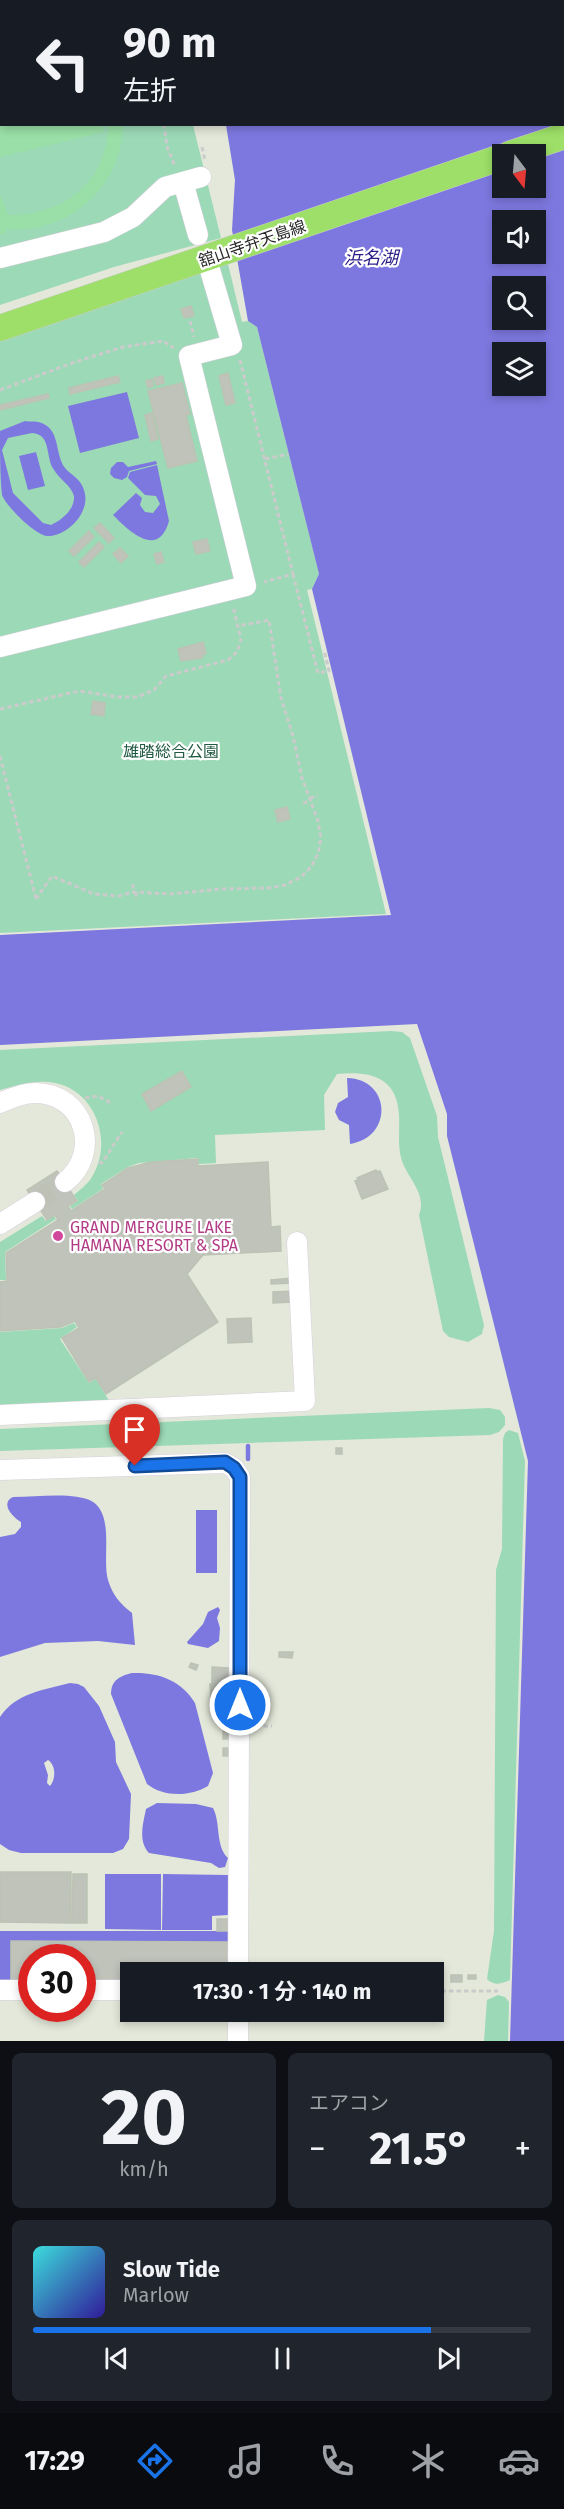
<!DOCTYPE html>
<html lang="ja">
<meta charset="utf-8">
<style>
:root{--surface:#171b24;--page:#20242c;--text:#f1f3f6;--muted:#9ea1a6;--line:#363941;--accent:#1a73e8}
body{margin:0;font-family:"Fira Sans","Noto Sans JP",sans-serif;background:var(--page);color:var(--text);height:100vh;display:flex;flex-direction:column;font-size:22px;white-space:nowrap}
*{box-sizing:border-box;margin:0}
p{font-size:20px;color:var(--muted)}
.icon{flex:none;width:33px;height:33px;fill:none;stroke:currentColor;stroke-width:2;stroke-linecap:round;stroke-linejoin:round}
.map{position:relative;height:2041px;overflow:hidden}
.details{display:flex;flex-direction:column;gap:12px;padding:12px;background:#0d0f14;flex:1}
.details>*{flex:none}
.banner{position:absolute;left:0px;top:0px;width:564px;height:126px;box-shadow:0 3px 9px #0003;background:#171b24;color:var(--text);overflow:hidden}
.needle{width:39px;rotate:164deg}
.buttons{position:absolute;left:492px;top:144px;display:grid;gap:12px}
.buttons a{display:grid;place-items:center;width:54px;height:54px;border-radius:0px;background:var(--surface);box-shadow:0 3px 9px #0003;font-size:30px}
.speed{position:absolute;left:18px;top:1944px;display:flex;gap:12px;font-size:30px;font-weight:700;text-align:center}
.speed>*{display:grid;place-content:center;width:78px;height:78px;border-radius:50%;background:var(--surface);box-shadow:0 3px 9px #0003;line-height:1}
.speed .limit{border:9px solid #d22;background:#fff;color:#111}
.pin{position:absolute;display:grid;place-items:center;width:51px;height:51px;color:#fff;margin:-62px -26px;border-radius:50% 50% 50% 0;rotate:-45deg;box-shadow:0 0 6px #0007}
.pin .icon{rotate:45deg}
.me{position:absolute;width:66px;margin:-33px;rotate:0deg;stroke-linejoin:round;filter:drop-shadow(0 0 4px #0008)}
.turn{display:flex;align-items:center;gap:21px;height:126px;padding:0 24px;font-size:27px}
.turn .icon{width:78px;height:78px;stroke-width:2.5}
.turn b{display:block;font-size:42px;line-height:51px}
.big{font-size:45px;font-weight:700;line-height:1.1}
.details .widget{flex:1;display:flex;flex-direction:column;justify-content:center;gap:9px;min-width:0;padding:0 21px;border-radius:9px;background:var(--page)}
.details .dial{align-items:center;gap:0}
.dial b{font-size:78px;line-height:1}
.song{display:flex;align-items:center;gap:18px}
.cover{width:72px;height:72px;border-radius:9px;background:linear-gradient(135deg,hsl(180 70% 55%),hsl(250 70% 35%))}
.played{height:6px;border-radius:3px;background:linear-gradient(90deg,var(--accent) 80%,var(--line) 80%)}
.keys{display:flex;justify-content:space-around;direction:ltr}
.heat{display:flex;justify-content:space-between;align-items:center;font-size:33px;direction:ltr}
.details .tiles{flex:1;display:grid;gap:12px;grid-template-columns:1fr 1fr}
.widget:last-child{grid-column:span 2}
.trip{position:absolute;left:120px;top:1962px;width:324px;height:60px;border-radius:0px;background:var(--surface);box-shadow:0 3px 9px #0003;font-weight:700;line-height:60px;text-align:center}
.dock{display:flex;height:96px;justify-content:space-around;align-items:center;background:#090b0e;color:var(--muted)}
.dock .icon{width:42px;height:42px}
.dock .on{color:var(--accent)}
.dock b{font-size:27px;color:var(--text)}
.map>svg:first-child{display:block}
.green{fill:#9cd9b7}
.pitch{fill:#99dfa7}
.water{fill:#7d78df;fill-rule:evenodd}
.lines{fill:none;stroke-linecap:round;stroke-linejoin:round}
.stream{stroke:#7d78df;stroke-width:4.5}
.building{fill:#bfc3ba;stroke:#bcc3b4;stroke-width:1.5}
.minor-tunnel{stroke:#bdc1b6;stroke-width:20;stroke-dasharray:20 10;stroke-linecap:butt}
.minor-casing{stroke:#d8cfde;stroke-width:21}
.major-casing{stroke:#cbcbcb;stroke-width:27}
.path{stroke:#cbcbcb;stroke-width:3;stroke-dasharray:4.5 3;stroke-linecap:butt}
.minor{stroke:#fff;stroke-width:20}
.major{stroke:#9ddf68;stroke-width:26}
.route-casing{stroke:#114b97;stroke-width:15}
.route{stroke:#1a73e8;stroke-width:10}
.hotel-dot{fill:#d1479c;stroke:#fff;stroke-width:2}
.labels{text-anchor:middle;stroke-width:4.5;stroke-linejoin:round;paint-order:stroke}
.street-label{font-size:16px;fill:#272727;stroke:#fff}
.park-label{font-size:16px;fill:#215a42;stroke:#fff}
.hotel-label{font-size:16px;fill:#b23c85;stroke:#fff;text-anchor:start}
.water-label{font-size:18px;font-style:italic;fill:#2a1c86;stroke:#fff}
</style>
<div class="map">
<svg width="564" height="2041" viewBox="0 0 564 2041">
<rect width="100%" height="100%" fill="#e3e8da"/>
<g class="green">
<polygon points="0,0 163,0 2,2 2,124 193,125 221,238 114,267 0,305"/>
<polygon points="228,264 242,322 248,321 257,327 319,574 312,589 307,590 386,914 0,933 0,341"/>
<path d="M391,1031L402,1032L410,1038L437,1116L438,1137L484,1325L482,1334L468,1342L449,1337L443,1331L419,1215C427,1194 409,1180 402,1161C397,1146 400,1130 399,1115C397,1076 369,1071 337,1074L324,1095L325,1130L215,1135L216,1163L199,1164L198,1158L139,1163L128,1167L101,1184L103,1189L72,1209L70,1206L78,1201L74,1195C81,1189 89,1183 93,1175C113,1140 95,1091 55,1083C37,1079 17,1085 0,1090V1050Z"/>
<polygon points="42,1216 46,1221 54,1216 56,1219 5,1252 6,1280 0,1280 0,1242"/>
<polygon points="74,1323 77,1327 60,1339 89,1383 96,1379 111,1404 0,1409 0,1332 62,1328"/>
<polygon points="489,1408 500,1410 505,1417 505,1425 499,1432 490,1435 0,1451 0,1429"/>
<path d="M509,1430L518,1433L525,1461L510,1980C501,1984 494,1986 487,1979L494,1931L496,1570L502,1549L503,1439L505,1433Z"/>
<polygon points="498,1995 505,1997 509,2002 508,2041 484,2041 487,2000"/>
</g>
<g class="pitch">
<polygon points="0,0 73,1 2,2 2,124 102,125 104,132 0,157"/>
<path d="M108,125H123C122,187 68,235 6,229L5,233L0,235V194L8,215H11C64,215 108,181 108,125Z"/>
</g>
<g class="water">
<path d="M195,0H564V2041H510L528,1461L447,1136V1114L417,1024L0,1045V935L391,915L312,589L319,574L257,327L248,321L232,230L235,180L226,125L562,124V2ZM502,154H536V188H502ZM502,220H536V254H502ZM502,286H536V320H502ZM502,352H536V386H502Z"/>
<polygon points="127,392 139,438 80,453 68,406"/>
<path d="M25,421C29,422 34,421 38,422C59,427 55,447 62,463C67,475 82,476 85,494C89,514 66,537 47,536C35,535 6,506 2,495C0,477 0,450 0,431ZM32,433C52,434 45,458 54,470C60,480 71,485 74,496C75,509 62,520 51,525L43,523L13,493L2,450L8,438Z"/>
<polygon points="36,452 45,486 28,490 19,456"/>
<polygon points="156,461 157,464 129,471 127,477 122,480 114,478 110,474 111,468 117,462 123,462 128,467"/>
<path d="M157,465L169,521C158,560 128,530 113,515L136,493L142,498L140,505L145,512L153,513L160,504L156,496L145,495L128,478L130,472Z"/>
<path d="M347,1078C391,1079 394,1137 350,1144L349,1125L339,1120L335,1112L338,1103L348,1097Z"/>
<path d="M13,1497C36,1497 61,1493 83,1498C118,1505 101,1556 108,1580C112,1594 120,1604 132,1613L135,1645L98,1641L45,1643L0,1657V1537L15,1534L21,1527V1522C12,1517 0,1503 13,1497Z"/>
<rect x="196" y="1510" width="21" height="63"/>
<polygon points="218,1607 220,1610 217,1618 220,1628 219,1641 208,1648 188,1644 187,1642 203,1624 208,1612"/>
<path d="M132,1673C158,1672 181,1680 195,1703L213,1773L208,1786C190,1797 163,1797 147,1784L111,1694C111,1680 120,1676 132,1673Z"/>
<path d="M70,1683L78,1684L84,1687L99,1706L115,1742L116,1762L131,1794L129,1839L123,1849L113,1853H21L9,1850L0,1844V1717C16,1693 43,1690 70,1683ZM48,1760C56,1765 56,1779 50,1786L47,1783L48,1775L44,1763Z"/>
<path d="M157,1803L196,1804L213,1808C221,1823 215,1846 228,1858L225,1867L219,1868L211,1863L149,1853C138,1841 143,1824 146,1809Z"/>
<polygon points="105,1874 161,1874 161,1930 105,1929"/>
<polygon points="163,1874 228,1875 228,1915 212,1916 212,1930 162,1930"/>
<polygon points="0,1931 233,1931 233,1972 130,1972 130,1987 82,1958 32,1958 31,1986 0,1986"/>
</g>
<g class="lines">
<polyline class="stream" points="248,1459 248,1446"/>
</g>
<g class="building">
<polygon points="191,306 194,316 184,318 181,309"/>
<polygon points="228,373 235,403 226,405 219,376"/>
<polygon points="118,376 120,382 70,394 69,388"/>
<polygon points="163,376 164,383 156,385 154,378"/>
<polygon points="152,379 153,386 148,388 146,381"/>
<polygon points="182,383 190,414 186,415 197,461 168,468 148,391"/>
<polygon points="48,394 49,398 0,410 0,405"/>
<polygon points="152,413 158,439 151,441 145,415"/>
<polygon points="100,523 114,538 109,543 94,528"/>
<polygon points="89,531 94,537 74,556 69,551"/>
<polygon points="207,539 210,551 196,554 193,542"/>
<polygon points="99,542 104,547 84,567 79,562"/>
<polygon points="120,548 128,556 121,563 113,554"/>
<polygon points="161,552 164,562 157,564 154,554"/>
<polygon points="203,642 206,654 202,655 203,658 181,661 178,649"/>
<polygon points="93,701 105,703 104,716 91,714"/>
<polygon points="287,807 290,819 278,822 275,810"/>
<polygon points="182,1071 191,1087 151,1111 142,1094"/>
<polygon points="198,1159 198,1166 268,1162 271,1227 280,1226 281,1251 203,1255 187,1274 218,1322 106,1394 96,1378 89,1382 62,1338 79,1328 75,1321 61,1327 0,1331 0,1282 7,1281 6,1253 58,1220 55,1215 47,1220 27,1190 57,1171 77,1201 68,1206 71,1211 105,1189 102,1185 128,1168 151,1162"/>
<polygon points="376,1170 377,1172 380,1171 388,1189 362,1199 355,1181 358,1180 357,1178"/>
<polygon points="293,1278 293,1283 271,1284 271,1280"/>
<polygon points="294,1291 294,1302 273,1303 273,1292"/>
<polygon points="251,1318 252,1342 228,1343 227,1319"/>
<rect x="336" y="1448" width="6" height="6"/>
<polygon points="279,1652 293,1652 292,1658 279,1657"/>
<polygon points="191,1663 198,1665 196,1670 189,1667"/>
<polygon points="212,1667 229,1668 233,1711 212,1710 210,1684 212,1684"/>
<rect x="223" y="1731" width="6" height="8"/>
<polygon points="223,1748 228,1748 229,1756 223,1756"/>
<polygon points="0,1872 71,1872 71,1923 0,1922"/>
<polygon points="73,1874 87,1874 87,1923 72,1923"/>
<rect x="217" y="1919" width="16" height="12"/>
<polygon points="11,1941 230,1942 230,1972 130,1972 130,1986 82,1986 82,1958 32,1958 32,1986 11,1986"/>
<rect x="451" y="1975" width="11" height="7"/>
<rect x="468" y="1975" width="8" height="4"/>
</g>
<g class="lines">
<polyline class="minor-tunnel" points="35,1202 65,1182"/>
<defs>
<g id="minor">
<polyline points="183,182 198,235"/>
<polyline points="0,258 104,232 133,217 165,187 201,177"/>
<polyline points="0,647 246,586 189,356 232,345 210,270"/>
<path d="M0,1103C11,1098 23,1093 35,1093C85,1093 102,1153 65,1182"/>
<polyline points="0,1224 35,1202"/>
<polyline points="0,1415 305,1401 297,1242"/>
<polyline points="0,1470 225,1463 234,1468 240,1477 238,1972"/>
<polyline points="0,1990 32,1990"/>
<polyline points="82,1990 130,1990"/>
<polyline points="238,2041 238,2012"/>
</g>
<g id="major">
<polyline points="510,154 564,136"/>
<polyline points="0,328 502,157"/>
</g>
</defs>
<use href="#minor" class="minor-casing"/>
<use href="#major" class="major-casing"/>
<g class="path">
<polyline points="130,0 131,2"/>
<polyline points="164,124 167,147 175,166"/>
<polyline points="202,147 205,160"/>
<polyline points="190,321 194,337"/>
<polyline points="240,360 293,574 264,582"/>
<polyline points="0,390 75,362 123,347 163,341 174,348"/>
<polyline points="265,459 288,454"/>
<polyline points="293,574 318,673 329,671 324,650"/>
<polyline points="0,709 79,691 118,697 137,697 154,690 166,676 228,660 237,652 241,640 233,606"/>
<polyline points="0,756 36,899"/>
<polyline points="310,798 318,796"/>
<polyline points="303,803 311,801"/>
<polyline points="133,884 133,892"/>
<polyline points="136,892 136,900"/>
<polyline points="36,899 52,876 94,894 119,896 133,892 170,894 222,889 268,888 285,885 301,877 311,867 318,854 321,838 318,821 302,778 293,736 281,698 269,620 238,626"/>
<polyline points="85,1098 98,1096 111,1103"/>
<polyline points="99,1162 102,1163 122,1132"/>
<polyline points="256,1726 272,1726"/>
<polyline points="434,1991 498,1991"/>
</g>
<use href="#minor" class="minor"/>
<use href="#major" class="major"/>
</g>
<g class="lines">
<defs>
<polyline id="route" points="135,1466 225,1462 234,1468 240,1477 240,1705"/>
</defs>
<use href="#route" class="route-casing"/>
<use href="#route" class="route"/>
</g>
<circle class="hotel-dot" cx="58" cy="1236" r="6"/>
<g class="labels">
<g class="street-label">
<text transform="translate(252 243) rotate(-19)" y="6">舘山寺弁天島線</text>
</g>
<g class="park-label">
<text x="171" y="757">雄踏総合公園</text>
</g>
<g class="hotel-label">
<text x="70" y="1233">GRAND MERCURE LAKE<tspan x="70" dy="18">HAMANA RESORT &amp; SPA</tspan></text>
</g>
<g class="water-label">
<text x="371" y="264">浜名湖</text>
</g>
</g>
</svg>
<div class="buttons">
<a><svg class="needle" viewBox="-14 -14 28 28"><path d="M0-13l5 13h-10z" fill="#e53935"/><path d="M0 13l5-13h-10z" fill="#9ea1a6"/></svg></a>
<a><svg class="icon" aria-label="sound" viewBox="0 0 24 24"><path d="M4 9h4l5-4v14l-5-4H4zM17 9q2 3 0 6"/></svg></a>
<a><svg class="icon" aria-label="search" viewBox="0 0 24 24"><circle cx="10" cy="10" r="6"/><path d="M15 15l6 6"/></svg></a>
<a><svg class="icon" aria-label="layers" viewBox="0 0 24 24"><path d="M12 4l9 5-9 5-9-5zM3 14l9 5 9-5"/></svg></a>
</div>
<div class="speed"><div class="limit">30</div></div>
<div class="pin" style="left:135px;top:1466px;background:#d93025"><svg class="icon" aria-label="arrive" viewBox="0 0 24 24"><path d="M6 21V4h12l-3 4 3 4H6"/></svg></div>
<svg class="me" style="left:240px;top:1705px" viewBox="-20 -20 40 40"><circle r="17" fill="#1a73e8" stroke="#fff" stroke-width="3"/><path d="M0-11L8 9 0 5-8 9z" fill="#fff"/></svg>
<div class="trip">17:30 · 1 分 · 140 m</div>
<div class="banner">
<div class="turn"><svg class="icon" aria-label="left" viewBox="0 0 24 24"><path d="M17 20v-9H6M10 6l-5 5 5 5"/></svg><div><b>90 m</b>左折</div></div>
</div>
</div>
<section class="details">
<div class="tiles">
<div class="widget dial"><b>20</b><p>km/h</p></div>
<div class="widget"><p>エアコン</p>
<div class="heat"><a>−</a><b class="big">21.5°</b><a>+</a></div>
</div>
<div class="widget">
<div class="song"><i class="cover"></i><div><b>Slow Tide</b><p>Marlow</p></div></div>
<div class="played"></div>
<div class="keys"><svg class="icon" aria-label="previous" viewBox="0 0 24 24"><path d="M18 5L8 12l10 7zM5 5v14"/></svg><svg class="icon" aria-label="pause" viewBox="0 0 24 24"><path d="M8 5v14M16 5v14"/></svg><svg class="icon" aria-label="next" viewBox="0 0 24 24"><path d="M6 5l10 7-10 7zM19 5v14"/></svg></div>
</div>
</div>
</section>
<nav class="dock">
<b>17:29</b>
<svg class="icon on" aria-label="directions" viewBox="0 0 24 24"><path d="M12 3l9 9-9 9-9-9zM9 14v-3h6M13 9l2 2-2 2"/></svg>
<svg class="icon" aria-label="music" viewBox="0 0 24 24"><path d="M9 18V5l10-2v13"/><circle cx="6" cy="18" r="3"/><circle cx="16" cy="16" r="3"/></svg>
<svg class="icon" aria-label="phone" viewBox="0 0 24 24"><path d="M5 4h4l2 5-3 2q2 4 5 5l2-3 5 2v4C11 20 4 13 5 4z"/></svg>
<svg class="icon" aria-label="climate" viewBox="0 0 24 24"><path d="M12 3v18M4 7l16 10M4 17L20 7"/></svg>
<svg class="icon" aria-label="car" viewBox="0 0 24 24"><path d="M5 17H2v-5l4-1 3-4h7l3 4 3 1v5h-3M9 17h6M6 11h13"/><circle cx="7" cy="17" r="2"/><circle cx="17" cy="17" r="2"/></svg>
</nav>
